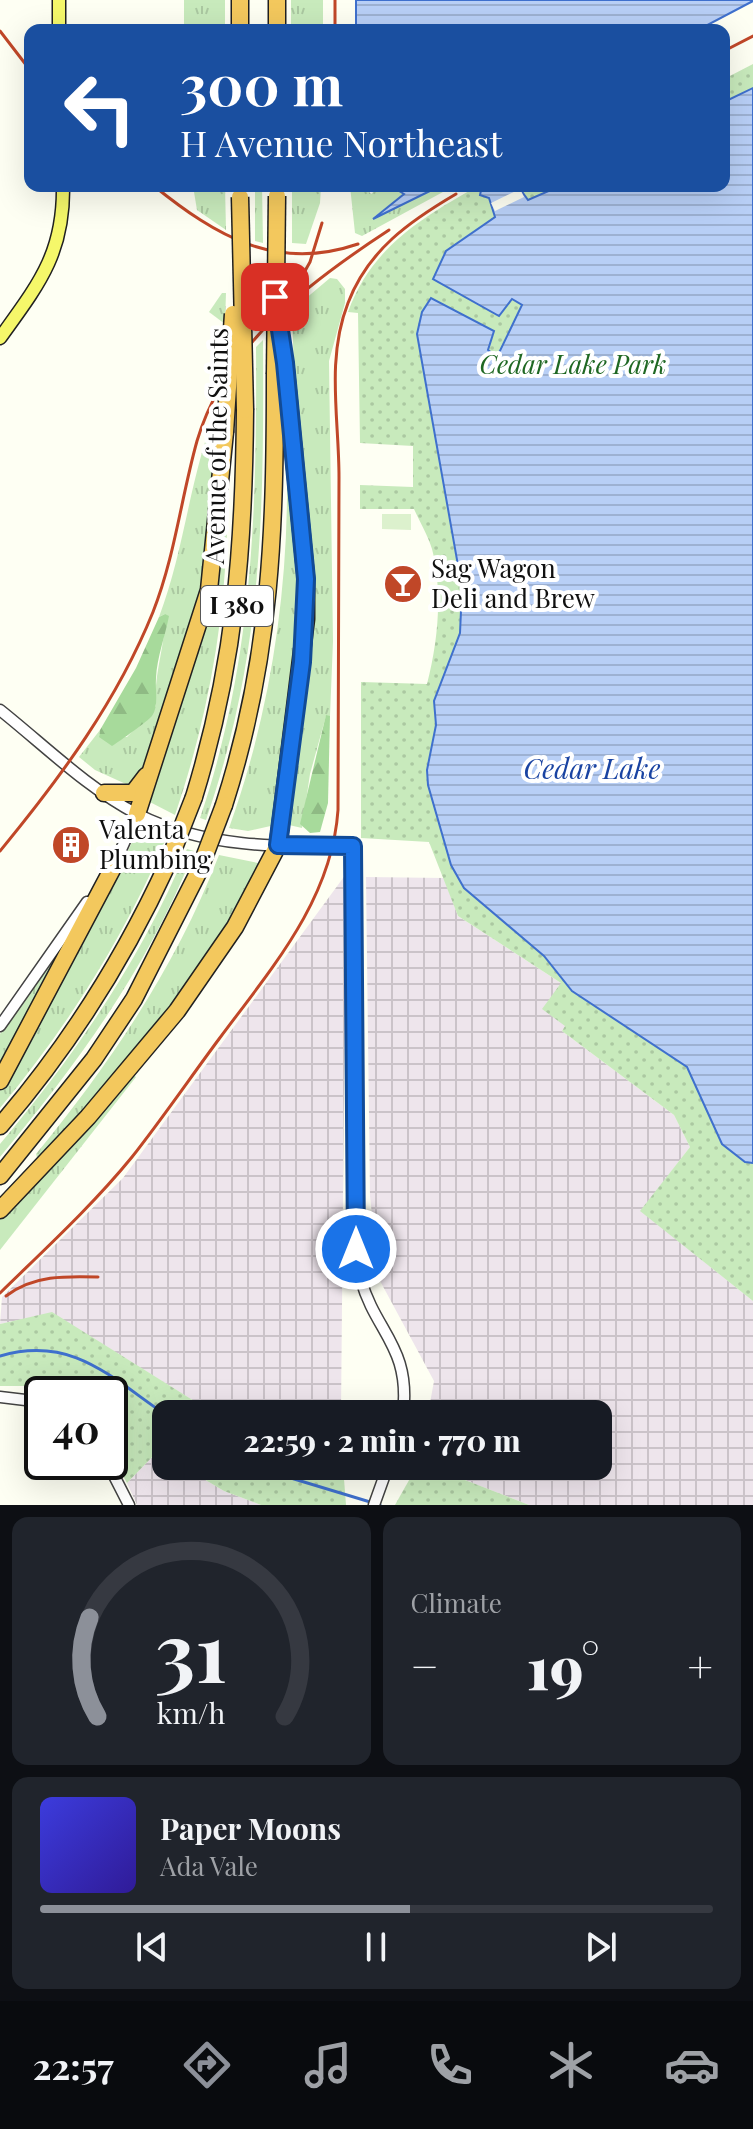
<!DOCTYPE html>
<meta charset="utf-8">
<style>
:root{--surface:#171b24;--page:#20242c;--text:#f1f3f6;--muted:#9ea1a6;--line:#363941;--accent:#8c9099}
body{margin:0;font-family:"Playfair Display",serif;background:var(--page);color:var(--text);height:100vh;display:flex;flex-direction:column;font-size:30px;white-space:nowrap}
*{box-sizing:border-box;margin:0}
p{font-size:26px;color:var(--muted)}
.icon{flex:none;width:44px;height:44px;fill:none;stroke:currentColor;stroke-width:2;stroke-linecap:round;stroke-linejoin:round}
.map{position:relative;height:1505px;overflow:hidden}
.sheet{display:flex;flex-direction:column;gap:12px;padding:12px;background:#0d0f14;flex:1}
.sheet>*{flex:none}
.top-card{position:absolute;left:24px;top:24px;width:706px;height:168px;border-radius:16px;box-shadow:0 8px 32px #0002;background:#1a4fa0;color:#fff;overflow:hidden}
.speed{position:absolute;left:24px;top:1376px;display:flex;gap:16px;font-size:40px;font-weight:700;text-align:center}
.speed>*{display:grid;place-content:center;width:104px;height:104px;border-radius:50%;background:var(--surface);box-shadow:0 8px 32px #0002;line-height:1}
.speed .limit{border:4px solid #111;border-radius:12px;background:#fff;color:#111}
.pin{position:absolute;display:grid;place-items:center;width:68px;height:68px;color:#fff;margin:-34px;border-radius:16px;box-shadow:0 4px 12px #0006}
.me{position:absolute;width:88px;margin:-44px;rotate:0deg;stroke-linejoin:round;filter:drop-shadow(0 0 6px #0008)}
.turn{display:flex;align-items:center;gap:28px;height:168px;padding:0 24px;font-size:36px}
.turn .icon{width:104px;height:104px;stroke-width:2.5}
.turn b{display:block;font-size:56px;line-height:68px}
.big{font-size:60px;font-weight:800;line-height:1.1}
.sheet .card{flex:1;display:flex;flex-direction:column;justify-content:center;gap:12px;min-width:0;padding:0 28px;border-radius:16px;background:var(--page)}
.sheet .dial{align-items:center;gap:0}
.dial svg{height:208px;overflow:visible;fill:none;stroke:var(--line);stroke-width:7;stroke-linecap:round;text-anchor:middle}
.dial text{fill:var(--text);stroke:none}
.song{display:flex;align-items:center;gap:24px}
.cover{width:96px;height:96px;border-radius:12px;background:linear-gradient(135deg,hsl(240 70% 55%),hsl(250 70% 35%))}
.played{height:8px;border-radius:4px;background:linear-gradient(90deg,var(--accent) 55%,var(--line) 55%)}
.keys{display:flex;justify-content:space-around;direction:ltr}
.heat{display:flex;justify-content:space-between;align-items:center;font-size:44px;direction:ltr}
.sheet .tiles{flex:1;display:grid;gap:12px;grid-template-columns:1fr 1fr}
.card:last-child{grid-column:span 2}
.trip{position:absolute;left:152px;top:1400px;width:460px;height:80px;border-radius:16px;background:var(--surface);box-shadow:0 8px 32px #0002;font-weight:800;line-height:80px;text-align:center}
.dock{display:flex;height:128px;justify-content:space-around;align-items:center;background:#090b0e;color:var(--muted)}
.dock .icon{width:56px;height:56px}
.dock .on{color:var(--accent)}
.dock b{font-size:36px;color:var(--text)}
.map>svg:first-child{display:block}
.industrial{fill:url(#industrial-grid)}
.grass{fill:url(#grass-tufts)}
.forest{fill:url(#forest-firs)}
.park{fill:url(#park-dots)}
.pitch{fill:#dcf1cd}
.water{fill:url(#water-rules);stroke:#3f70cd;stroke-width:2}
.pier{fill:#fefff3}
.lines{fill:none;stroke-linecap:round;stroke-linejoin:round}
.stream{stroke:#3f70cd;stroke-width:3}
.minor-casing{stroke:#434343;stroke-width:13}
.major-casing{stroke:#212121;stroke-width:15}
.highway-casing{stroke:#212121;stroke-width:19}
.minor{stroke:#fff;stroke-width:10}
.major{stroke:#f5f76a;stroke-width:12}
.highway{stroke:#f3c85d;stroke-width:16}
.rail{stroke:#c04728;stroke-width:3}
.highway-bridge-casing{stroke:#212121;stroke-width:19;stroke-linecap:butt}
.highway-bridge{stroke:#f3c85d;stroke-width:16}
.route-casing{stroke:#114b97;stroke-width:20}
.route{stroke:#1a73e8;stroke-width:14}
.labels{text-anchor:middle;stroke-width:8;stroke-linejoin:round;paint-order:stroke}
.shield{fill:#fff;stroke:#585858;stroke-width:2}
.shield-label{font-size:24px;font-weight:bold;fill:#101010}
.park-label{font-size:26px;font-style:italic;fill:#1f6823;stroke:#fff}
.street-label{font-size:26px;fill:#101010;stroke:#fff}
.poi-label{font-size:26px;fill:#101010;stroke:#fff;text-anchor:start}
.water-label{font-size:28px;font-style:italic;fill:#1943a2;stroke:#fff}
</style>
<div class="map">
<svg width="753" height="1505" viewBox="0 0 753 1505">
<defs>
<pattern id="industrial-grid" width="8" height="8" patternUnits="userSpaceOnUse" patternTransform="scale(2)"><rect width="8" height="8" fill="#eee5ec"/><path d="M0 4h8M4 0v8" fill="none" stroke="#cbc3c9"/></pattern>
<pattern id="grass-tufts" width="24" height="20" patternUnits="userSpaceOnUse" patternTransform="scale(2)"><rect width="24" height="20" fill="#c8eabc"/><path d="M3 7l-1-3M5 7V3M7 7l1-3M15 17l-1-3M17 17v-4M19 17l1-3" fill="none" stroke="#abc8a1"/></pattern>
<pattern id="forest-firs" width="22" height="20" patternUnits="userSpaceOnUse" patternTransform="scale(2)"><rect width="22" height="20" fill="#a7da9b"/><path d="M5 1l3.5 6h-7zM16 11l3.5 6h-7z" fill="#8fba84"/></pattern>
<pattern id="park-dots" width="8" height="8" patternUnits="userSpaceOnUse" patternTransform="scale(2)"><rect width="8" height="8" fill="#c8eabc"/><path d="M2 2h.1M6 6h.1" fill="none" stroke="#abc8a1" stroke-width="1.8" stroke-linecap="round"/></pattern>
<pattern id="water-rules" width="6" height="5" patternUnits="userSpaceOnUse" patternTransform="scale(2)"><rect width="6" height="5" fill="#b8cff6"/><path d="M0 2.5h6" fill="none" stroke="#9db1d2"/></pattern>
</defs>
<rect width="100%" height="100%" fill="#fefff3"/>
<g class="industrial">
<polygon points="346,874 341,1414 215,1414 52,1313 0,1324 2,1297 123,1178"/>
<polygon points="366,877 444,878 458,916 561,983 565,1026 562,1031 674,1115 690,1147 641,1211 753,1301 753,1505 529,1505 429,1466 598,1466 598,1414 428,1414 434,1381 379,1279 370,1196"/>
<polygon points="157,1452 166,1457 166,1466 182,1466 224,1491 261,1505 137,1505 127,1483"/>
</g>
<g class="grass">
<rect x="184" y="0" width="41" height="30"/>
<rect x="291" y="0" width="32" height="30"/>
<polygon points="193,186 225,186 226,230 197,210"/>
<polygon points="255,186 262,186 263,243 255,241"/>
<polygon points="292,186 321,186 320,203 306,244 292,243"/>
<polygon points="350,186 364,186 371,194 380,186 391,186 405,193 374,217 440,186 454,186 362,236 355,233"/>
<polygon points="330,278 337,279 345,289 345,303 329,361 333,641 330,716 326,716 310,774 302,828 289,825 287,819 304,693 292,310"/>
<polygon points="222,293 226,293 225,324 209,312"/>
<path d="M263,340C264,512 263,655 206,820L200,818C253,662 257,511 256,347Z"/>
<path d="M220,401L204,578L193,629L141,774L128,785L95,770L79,757L100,730L99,737H127L156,706C153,674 166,645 165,614L159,617C186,546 190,470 220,401Z"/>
<path d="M290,477L300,622L275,825L248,831L229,828C269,717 288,597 287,479Z"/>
<path d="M223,532H227C224,629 206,724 175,815L146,800L215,583Z"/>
<path d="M135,835L165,841C123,939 68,1026 0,1108V1091L118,874Z"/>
<path d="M187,849L194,851C149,966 78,1063 0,1157V1144C76,1054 142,958 187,849Z"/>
<path d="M219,855L263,864L212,955L129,1061L38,1161L36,1154C110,1064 177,965 219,855Z"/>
<polygon points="53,959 57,959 0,1067 0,1034"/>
<polygon points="132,1074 136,1077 0,1250 0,1218"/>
</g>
<g class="forest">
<path d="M165,614L169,616C165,637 157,657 156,678C155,690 159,706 152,716C148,721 120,741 112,746L99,737L100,730L136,668L159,617Z"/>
<polygon points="326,715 330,716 328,803 320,832 310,833 300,824"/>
</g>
<g class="park">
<path d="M753,64V1301L640,1211L690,1147L674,1115L562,1031L565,1026L542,1009L561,983L458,916L429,842L361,838V682L427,684C438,642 443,592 432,549C428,536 420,522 414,509H360V485L413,487V446L360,443L358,313L348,312C371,248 421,218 478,186H482L483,196L514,186H724V79Z"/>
<polygon points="52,1312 215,1414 166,1414 166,1457 157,1452 127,1483 110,1453 110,1394 58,1394 39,1386 0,1386 0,1324"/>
<polygon points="182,1466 343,1466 346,1505 261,1505 224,1491"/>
<polygon points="417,1466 429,1466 529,1505 395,1505"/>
</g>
<polygon class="pitch" points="382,514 411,514 411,530 382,529"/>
<g class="water">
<polygon points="356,0 753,0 753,1 698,30 356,30"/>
<polygon points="753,88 753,1163 745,1162 722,1144 687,1067 572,991 544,956 464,888 451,865 428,785 427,770 436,725 434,701 460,633 462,588 417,334 422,312 431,298 494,331 488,350 497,357 522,305 512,299 499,316 433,279 446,251 495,217 489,198 480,195 482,186 518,186 528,200 560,186 724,186 724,102"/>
<polygon points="391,186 440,186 373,219 404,194"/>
</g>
<polygon class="pier" points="520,189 524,197 495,211 491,203"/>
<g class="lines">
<g class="stream">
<path d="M0,1356C72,1335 110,1377 166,1415"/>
<polyline points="251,1466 380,1505"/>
</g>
<defs>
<g id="minor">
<path d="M0,710C44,745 87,788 137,814C204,848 279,847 353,846L356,1249C358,1259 358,1271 361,1280C376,1333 411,1347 403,1414"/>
<polyline points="115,863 137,814"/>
<polyline points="0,1026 87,902"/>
<polyline points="0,1397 42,1402"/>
<polyline points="107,1462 129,1505"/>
<polyline points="374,1505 388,1466"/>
</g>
<g id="major">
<polyline points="59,0 59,30"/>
<path d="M0,338C38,285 64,254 63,186"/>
</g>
<g id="highway">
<polyline points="240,30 240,0"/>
<polyline points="277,30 277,0"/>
<polyline points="104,793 133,793 146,776"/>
<path d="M194,797C235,663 244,549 245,410"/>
<path d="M224,805C272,656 275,528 275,374"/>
<polyline points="137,814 209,590 225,432"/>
<polyline points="0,1081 117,860"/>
<path d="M0,1126C69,1046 124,959 168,863"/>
<polyline points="0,1176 94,1059 134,999 199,871"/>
<polyline points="0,1210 88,1117 177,1011 235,927 278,845 306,619 306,579 285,363"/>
</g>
</defs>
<use href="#minor" class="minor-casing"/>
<use href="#major" class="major-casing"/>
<use href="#highway" class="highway-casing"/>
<use href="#minor" class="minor"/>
<use href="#major" class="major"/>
<use href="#highway" class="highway"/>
<g class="rail">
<polyline points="335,30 335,0"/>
<polyline points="0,31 30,70"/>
<polyline points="724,51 753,36"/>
<path d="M154,186C216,236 276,272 358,244"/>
<polyline points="292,294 310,262 322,223"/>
<path d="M0,851C61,777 117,701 153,612C175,556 181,498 197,441C226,344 308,283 389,230"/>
<path d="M0,1293C45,1249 92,1206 132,1157C162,1119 190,1078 219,1039C271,969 332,900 338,810C338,699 339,588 339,477C339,418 326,359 348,303C368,250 410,221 456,194"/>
<path d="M6,1296C33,1275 66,1276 98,1277"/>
</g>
<defs>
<g id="highway-bridge">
<polyline points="240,197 245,410"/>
<polyline points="275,374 277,196"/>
<polyline points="225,432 233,314"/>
<polyline points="168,863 194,797"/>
<polyline points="199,871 224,805"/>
</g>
</defs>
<use href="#highway-bridge" class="highway-bridge-casing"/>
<use href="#highway-bridge" class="highway-bridge"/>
</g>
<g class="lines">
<defs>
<polyline id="route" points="275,297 285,363 306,579 302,662 278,845 353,846 356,1249"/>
</defs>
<use href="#route" class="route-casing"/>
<use href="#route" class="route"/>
</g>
<defs>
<symbol id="bar-disc" viewBox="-11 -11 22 22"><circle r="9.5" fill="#c04728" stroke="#fff"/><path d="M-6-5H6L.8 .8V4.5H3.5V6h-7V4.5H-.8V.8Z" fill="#fff"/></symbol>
<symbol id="building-disc" viewBox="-11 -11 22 22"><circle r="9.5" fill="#c04728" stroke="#fff"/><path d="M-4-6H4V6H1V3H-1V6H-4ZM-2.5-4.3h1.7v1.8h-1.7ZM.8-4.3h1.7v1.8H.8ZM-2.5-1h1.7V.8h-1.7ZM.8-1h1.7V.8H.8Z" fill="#fff"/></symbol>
</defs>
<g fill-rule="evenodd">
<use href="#bar-disc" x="381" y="562" width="44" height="44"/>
<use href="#building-disc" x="49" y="823" width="44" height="44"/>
</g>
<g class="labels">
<rect class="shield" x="201" y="586" width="72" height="40" rx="6"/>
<g class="shield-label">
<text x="237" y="614">I 380</text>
</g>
<g class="park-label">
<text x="573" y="374">Cedar Lake Park</text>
</g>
<g class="street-label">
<text transform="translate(217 446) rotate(-89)" y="9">Avenue of the Saints</text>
</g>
<g class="poi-label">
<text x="431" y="578">Sag Wagon<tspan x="431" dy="30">Deli and Brew</tspan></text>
<text x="99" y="839">Valenta<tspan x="99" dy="30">Plumbing</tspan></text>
</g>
<g class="water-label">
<text x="592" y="779">Cedar Lake</text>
</g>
</g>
</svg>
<div class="speed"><div class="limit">40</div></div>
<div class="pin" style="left:275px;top:297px;background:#d93025"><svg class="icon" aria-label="arrive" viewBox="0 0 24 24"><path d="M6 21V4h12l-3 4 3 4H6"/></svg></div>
<svg class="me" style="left:356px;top:1249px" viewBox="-20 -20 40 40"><circle r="17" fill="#1a73e8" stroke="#fff" stroke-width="3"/><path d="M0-11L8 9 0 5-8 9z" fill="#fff"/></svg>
<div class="trip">22:59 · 2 min · 770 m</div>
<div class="top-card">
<div class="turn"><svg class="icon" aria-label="left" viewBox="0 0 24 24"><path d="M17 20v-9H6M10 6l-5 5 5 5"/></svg><div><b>300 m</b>H Avenue Northeast</div></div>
</div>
</div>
<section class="sheet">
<div class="tiles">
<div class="card dial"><svg viewBox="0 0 100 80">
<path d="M14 69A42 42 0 1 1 86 69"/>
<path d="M14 69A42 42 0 0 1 11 31" stroke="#8c9099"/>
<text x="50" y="56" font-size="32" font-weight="700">31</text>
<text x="50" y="72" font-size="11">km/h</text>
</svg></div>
<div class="card"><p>Climate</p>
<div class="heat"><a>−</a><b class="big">19°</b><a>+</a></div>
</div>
<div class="card">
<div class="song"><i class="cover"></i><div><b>Paper Moons</b><p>Ada Vale</p></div></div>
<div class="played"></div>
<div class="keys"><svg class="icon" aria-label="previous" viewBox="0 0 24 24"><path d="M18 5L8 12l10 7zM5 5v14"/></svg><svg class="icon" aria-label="pause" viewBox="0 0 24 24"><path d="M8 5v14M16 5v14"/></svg><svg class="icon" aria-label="next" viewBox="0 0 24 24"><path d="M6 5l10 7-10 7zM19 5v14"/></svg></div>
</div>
</div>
</section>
<nav class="dock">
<b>22:57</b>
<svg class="icon on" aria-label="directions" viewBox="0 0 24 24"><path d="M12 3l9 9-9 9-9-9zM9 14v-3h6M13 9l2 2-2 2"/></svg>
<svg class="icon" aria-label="music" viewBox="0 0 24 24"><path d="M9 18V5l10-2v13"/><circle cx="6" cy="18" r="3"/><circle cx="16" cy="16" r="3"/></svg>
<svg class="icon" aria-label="phone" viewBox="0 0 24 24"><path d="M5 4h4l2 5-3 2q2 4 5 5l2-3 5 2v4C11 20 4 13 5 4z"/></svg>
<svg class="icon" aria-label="climate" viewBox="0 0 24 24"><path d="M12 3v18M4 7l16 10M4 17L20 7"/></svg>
<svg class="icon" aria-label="car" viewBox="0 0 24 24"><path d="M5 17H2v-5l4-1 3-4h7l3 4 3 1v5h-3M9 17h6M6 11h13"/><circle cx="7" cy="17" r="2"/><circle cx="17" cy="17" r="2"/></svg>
</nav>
